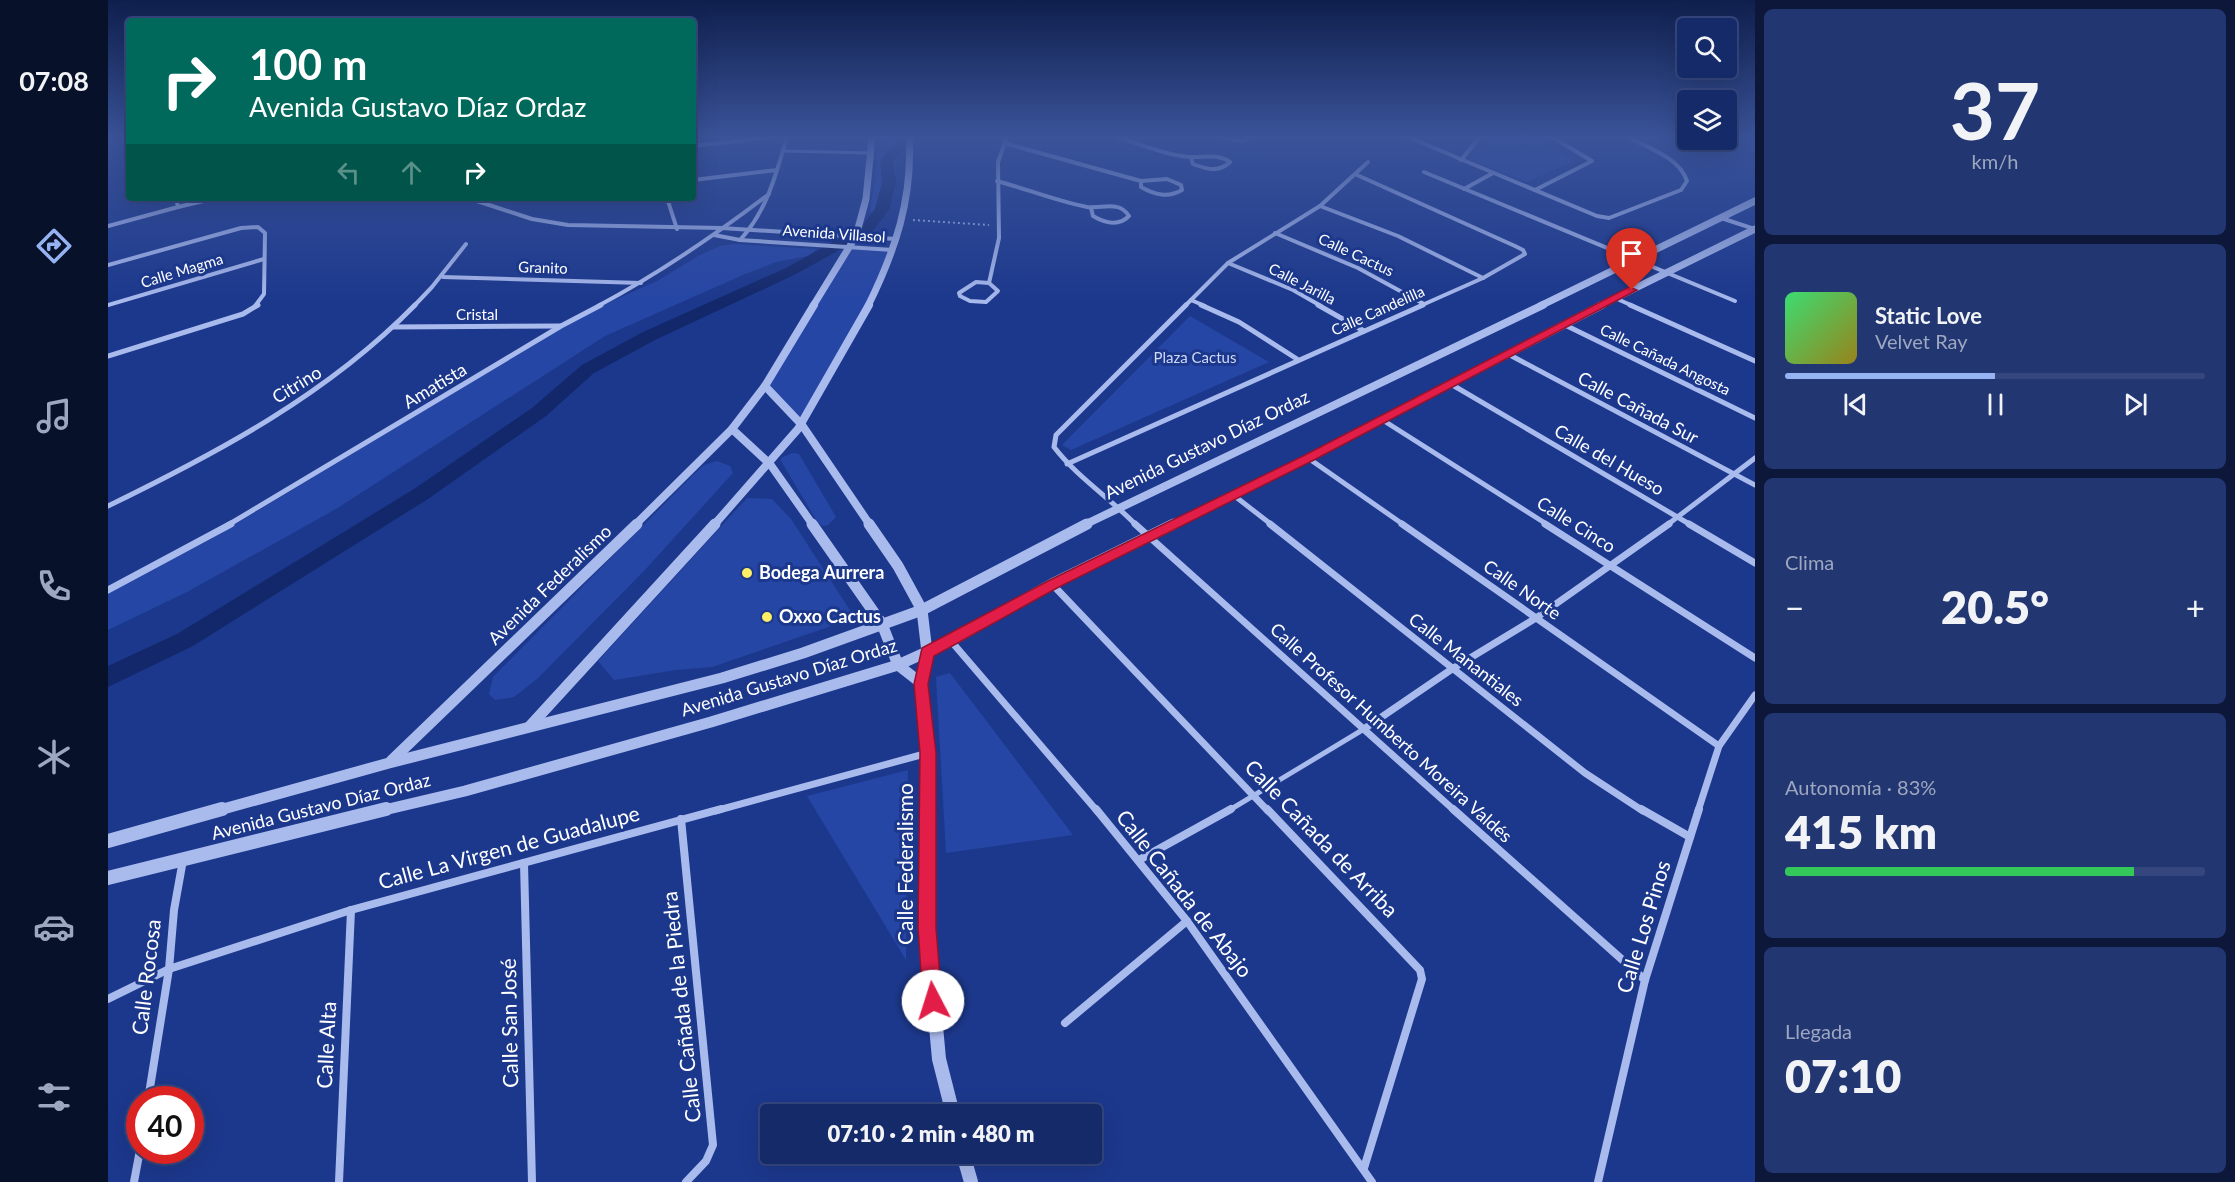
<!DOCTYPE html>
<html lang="es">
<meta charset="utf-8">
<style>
:root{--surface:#152a69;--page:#223671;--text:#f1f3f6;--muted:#9da7c0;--line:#34467d;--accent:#95b2f1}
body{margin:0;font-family:Lato,sans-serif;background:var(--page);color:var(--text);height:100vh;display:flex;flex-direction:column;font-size:22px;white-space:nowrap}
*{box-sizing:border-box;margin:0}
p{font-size:20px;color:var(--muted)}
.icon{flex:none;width:33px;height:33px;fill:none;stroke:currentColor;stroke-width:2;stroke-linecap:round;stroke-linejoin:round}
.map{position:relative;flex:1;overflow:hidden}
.side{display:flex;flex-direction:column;gap:9px;padding:9px;background:#0c173a;width:480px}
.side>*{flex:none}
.hud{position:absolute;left:18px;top:18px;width:570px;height:183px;border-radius:6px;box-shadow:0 6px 24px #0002,0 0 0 2px var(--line);background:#00695c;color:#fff;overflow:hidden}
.buttons{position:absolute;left:1569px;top:18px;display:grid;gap:12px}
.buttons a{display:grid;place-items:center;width:60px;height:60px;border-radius:6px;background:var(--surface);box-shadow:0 6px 24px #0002,0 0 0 2px var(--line);font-size:30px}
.speed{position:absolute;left:18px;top:1086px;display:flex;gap:12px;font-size:30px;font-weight:700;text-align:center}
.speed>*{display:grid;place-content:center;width:78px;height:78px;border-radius:50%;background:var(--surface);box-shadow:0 6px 24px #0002,0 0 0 2px var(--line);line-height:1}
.speed .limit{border:9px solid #d22;background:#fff;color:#111}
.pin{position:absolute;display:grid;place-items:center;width:51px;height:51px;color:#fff;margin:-62px -26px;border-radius:50% 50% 50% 0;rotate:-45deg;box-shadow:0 0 6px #0007}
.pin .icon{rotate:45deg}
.me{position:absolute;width:66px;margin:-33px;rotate:355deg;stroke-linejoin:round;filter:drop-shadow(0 0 4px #0008)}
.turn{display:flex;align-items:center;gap:21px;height:126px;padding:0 24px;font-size:27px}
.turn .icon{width:78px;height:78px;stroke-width:2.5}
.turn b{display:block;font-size:42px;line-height:51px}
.lanes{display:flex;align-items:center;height:57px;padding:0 24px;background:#0003;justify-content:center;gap:30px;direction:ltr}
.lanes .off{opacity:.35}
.big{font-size:45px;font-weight:800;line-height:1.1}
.side .card{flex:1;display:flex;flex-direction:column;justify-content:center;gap:9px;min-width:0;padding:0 21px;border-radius:9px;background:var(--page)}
.side .dial{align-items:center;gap:0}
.dial b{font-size:78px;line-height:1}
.song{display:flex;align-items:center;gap:18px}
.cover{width:72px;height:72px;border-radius:9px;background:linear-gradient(135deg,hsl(140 70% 55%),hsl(50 70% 35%))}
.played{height:6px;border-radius:3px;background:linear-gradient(90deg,var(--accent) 50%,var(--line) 50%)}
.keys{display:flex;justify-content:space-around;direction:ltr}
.heat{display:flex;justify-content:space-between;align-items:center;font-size:33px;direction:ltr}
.charge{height:9px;border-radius:4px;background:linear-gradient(90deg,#34c759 83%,var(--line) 0)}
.trip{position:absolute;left:652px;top:1104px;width:342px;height:60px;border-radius:6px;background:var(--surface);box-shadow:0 6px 24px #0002,0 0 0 2px var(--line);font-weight:800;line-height:60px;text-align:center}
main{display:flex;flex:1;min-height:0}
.tab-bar{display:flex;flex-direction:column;width:108px;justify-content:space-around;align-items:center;background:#08112a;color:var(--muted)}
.tab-bar .icon{width:42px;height:42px}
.tab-bar .current{color:var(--accent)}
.tab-bar b{font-size:27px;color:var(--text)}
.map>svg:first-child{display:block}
.green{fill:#2646a5}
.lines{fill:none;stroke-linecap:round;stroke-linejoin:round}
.canal{fill:#13286a;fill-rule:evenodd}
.path{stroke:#a9baed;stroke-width:2;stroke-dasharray:2 3;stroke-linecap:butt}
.pedestrian-far2{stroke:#a9baed;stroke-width:3}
.pedestrian-far1{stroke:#a9baed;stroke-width:5}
.pedestrian{stroke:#a9baed;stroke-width:8}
.minor-far3{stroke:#a9baed;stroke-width:4}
.minor-far2{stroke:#a9baed;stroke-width:5}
.minor-far1{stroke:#a9baed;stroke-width:7}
.minor{stroke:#a9baed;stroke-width:8}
.tertiary-far3{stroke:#a9baed;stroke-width:7}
.tertiary-far2{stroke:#a9baed;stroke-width:8}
.tertiary-far1{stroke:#a9baed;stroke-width:11}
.tertiary{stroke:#a9baed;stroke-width:14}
.route{fill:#e11d48;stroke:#92132f;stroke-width:1.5}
.poi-dot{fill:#fdee66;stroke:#1c388c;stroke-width:2}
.labels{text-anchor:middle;stroke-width:6;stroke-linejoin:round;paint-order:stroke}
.far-street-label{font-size:15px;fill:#fff;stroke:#1c388c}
.far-park-label{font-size:15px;fill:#ced9f9;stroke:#1c388c}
.street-label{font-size:18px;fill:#fff;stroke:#1c388c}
.poi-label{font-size:18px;font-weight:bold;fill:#fff;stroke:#1c388c;text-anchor:start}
.near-street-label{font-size:21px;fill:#fff;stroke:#1c388c}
</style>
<main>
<nav class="tab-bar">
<b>07:08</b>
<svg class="icon current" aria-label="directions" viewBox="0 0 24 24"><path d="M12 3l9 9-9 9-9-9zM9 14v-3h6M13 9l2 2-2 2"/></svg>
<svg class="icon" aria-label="music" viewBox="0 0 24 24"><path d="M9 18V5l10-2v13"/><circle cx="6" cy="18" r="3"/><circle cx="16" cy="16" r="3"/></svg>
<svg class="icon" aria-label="phone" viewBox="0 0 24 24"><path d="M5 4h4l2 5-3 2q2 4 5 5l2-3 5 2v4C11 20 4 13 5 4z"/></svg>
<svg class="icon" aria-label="climate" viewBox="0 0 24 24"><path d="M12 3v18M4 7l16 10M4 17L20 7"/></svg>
<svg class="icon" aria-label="car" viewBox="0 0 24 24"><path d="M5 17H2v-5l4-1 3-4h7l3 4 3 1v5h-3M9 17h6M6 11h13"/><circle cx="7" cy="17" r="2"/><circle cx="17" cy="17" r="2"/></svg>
<svg class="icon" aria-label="filters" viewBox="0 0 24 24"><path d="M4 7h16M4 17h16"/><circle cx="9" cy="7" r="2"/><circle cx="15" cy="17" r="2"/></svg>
</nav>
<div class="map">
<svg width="1647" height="1182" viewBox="0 0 1647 1182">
<rect width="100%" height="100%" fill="#1c388c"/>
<g class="green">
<polygon points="1380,137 1429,137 1467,161 1418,182 1361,159"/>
<polygon points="772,138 783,139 788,142 787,178 780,212 776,215 765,216 762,210 769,164 768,140"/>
<polygon points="626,244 709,249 700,256 668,262 635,275 497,336 228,509 79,592 0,630 0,591 103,539 459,324 502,302 549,281 590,256 612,246"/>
<polygon points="743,246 785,250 777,272 694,424 665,393 660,381"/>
<polygon points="1082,316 1161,362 963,450 954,445"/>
<polygon points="684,453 691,454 728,517 720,525 715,526 710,523 673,461 673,458"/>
<polygon points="609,461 622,466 625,473 536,571 429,679 406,697 387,700 381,694 385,677 584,476 596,465"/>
<polygon points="639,498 664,499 683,519 747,618 604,667 568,670 506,680 490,661"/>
<polygon points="842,673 965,835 838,853 828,677"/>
<polygon points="800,770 798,960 699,796"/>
</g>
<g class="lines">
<polygon class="canal" points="792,137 805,137 785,161 788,183 781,210 764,232 688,274 547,340 486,373 438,416 320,499 85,646 0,687 0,666 69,634 306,489 424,408 474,365 535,332 678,268 754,226 767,209 774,183 772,161"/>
<polyline class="path" points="805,220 881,225"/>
<polyline class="pedestrian-far2" points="674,151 763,153"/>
<polyline class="pedestrian-far1" points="1120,811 1256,729"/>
<polyline class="pedestrian" points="1031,860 1123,809"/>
<g class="minor-far3">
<polyline points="16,137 21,140"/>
<path d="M1009,137C1032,144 1057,155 1081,157C1096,158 1109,153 1122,162C1111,173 1098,169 1085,164L1083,158"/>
<polyline points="1113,137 1134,141 1144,137"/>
<path d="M1300,137L1489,216L1501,218L1573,190L1579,181C1571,157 1540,148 1520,137"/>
<polyline points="764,138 773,137"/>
<polyline points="0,140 2,137"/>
<polyline points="896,143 1033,181"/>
<polyline points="585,146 662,137"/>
<polyline points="1353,160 1372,137"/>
<polyline points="1316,172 1627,301"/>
<polyline points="1249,175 1407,246 1415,250 1417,254 1375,278 1312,306"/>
<path d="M1059,179L1073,185L1074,190C1060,198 1047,195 1033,187V181Z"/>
<polyline points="585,180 669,170"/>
<path d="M889,181C919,189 948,201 979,207C994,209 1011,200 1021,216C1010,227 997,223 985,216L983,208"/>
<polyline points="1356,189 1385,173"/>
<polyline points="1427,190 1484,161 1444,137"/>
<polyline points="367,198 369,201 424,219 460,225 614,228 788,239"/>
<polyline points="559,198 569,229"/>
<polyline points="372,201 403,198"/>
<polyline points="1212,206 1290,236 1375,278"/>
<polyline points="70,207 108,198"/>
<polyline points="1613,218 1647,229"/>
<polyline points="0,226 70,207 68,198"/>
<polyline points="1167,233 1250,268 1316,304"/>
<polyline points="606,235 632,240 785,250"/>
<path d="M632,240C659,211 668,174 679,137"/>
<polyline points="1120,263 1185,290 1213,306"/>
<polyline points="0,265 133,228 150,227 157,233 156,294 147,306"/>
<polyline points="335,277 533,283"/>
<polygon points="868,282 881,283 890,291 878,302 862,301 852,296 851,293"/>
<polyline points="881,283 891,238 890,162 899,137"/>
<polyline points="1507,298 1525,306"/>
<polyline points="1083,300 1097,306"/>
<polyline points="0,305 156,259"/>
<polyline points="306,306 324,287 358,244"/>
<path d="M490,306C550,274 606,236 661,194"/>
<polyline points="1077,306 1120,263 1212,206 1260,162"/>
</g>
<g class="minor-far2">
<polyline points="1093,305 1131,322 1189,359"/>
<polyline points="1210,305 1256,331"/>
<polyline points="1522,305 1647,361"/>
<polyline points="1455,324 1647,418"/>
<polyline points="285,327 452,326"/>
<polyline points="1400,354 1647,485"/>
<polyline points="0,356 135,314 150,305"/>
<polyline points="1341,383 1583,525"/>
<polyline points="1273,419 1440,525"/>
<polyline points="1200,458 1296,525"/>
<polyline points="959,464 1315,305"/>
<polyline points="1124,494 1164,525"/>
<path d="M0,506C111,452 220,394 307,305"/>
<polyline points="120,525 453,326 493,305"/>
<path d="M1028,525C1002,498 969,477 946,447L948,435L1078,305"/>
<polyline points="1559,525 1647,458"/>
</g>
<g class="minor-far1">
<polyline points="1027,524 1347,811"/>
<polyline points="1162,524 1477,773 1535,811"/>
<polyline points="1294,524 1611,746"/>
<polyline points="1437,524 1647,658"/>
<polyline points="1581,524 1647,563"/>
<polyline points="944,584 1160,811"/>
<polyline points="0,590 123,524"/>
<polyline points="843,641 989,811"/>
<polyline points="1256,729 1344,669 1428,618 1561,524"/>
<polyline points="607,811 820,753"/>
<polyline points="1590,811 1611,746 1647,695"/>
</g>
<g class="minor">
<polyline points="988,809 1079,921 1264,1182"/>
<polyline points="1159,809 1312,970 1314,979 1256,1168"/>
<polyline points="1345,809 1537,980"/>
<polyline points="1533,809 1582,837"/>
<polyline points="573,819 605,1145 598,1161 578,1182"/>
<polyline points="416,863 424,1182"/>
<polyline points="0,999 61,969 243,910 613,809"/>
<polyline points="957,1023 1079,921"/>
<polyline points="40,1100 61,969 66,910 75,860"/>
<polyline points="26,1182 32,1150"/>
<polyline points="231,1182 243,910"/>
<polyline points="1490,1182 1537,980 1591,809"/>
</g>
<g class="tertiary-far3">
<polyline points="705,306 748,236 758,199 764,137"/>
<path d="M760,306C787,251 805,199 801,137"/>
<polyline points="1432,306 1647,201"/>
<polyline points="1491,306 1647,229"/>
</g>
<g class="tertiary-far2">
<polyline points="657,386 694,425 762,525"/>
<polyline points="624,429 662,464 705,525"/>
<polyline points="527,525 624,429 657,386 706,305"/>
<polyline points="606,525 690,429 761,305"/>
<polyline points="976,525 1435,305"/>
<polyline points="1063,525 1200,458 1494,305"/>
</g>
<g class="tertiary-far1">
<polyline points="704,524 774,624 790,665 813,683"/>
<polyline points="761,524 790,566 814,610 819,652 813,683 820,753 820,811"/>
<polyline points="422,726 607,524"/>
<polyline points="283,761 529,524"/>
<polyline points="108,811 281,763 614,678 695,653 814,610 979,524"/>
<polyline points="272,811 357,791 603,722 790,665 843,641 944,584 1066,524"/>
</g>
<g class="tertiary">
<polyline points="820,809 819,928 831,1059 845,1114"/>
<polyline points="0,841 114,809"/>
<polyline points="0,878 278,809"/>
<polyline points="855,1154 863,1182"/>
</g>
</g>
<linearGradient id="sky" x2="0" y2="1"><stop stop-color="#0f1f4d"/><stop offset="0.45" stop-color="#3a5399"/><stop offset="1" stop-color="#3a5399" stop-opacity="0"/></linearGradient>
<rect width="1647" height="303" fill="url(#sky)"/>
<polygon class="route" points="1521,287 1529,290 1204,461 949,588 826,656 820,684 828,753 828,928 834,1001 831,1008 825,1011 818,1008 815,1001 810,928 812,753 806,684 814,648 940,581 1195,456"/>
<g class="poi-dot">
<circle cx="639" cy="573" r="6"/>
<circle cx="659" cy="617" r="6"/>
</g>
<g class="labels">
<g class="far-street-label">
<text transform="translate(726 234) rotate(4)" y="5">Avenida Villasol</text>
<text transform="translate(1248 255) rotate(25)" y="5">Calle Cactus</text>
<text transform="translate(435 268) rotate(2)" y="5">Granito</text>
<text transform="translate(74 271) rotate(-17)" y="5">Calle Magma</text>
<text transform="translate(1194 284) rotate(27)" y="5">Calle Jarilla</text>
<text transform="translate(1270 311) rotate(-24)" y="5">Calle Candelilla</text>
<text x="369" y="320">Cristal</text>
<text transform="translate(1557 360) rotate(26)" y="5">Calle Cañada Angosta</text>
</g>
<g class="far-park-label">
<text x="1087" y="363">Plaza Cactus</text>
</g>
<g class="street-label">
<text transform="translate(189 385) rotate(-32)" y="6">Citrino</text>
<text transform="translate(327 386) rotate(-31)" y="6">Amatista</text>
<text transform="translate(1530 408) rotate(28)" y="6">Calle Cañada Sur</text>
<text transform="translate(1099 445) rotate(-26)" y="6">Avenida Gustavo Díaz Ordaz</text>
<text transform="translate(1501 460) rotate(30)" y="6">Calle del Hueso</text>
<text transform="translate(1468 525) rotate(32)" y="6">Calle Cinco</text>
<text transform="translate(442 585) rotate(-44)" y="6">Avenida Federalismo</text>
<text transform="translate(1414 590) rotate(35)" y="6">Calle Norte</text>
<text transform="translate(1358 660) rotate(38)" y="6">Calle Manantiales</text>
<text transform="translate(681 678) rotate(-17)" y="6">Avenida Gustavo Díaz Ordaz</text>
<text transform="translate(1283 733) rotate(42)" y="6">Calle Profesor Humberto Moreira Valdés</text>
<text transform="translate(213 807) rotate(-14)" y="6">Avenida Gustavo Díaz Ordaz</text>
</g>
<g class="poi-label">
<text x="651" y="579">Bodega Aurrera</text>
<text x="671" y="623">Oxxo Cactus</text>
</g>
<g class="near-street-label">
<text transform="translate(1213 839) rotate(46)" y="7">Calle Cañada de Arriba</text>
<text transform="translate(401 848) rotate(-15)" y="7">Calle La Virgen de Guadalupe</text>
<text transform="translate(798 864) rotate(-90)" y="7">Calle Federalismo</text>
<text transform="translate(1076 894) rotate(52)" y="7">Calle Cañada de Abajo</text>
<text transform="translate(1536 927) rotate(-73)" y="7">Calle Los Pinos</text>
<text transform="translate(39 977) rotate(-83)" y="7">Calle Rocosa</text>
<text transform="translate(574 1007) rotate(-96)" y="7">Calle Cañada de la Piedra</text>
<text transform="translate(402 1023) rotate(-91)" y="7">Calle San José</text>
<text transform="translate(219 1045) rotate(-87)" y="7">Calle Alta</text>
</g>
</g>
</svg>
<div class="buttons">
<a><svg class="icon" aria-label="search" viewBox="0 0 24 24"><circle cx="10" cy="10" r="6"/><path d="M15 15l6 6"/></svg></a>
<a><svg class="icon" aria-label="layers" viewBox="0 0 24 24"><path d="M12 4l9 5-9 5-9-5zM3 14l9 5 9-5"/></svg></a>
</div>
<div class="speed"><div class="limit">40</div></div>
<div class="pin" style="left:1524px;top:290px;background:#d93025"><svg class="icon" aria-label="arrive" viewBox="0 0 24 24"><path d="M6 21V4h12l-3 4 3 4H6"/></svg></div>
<svg class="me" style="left:825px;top:1001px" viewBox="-20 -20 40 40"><circle r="19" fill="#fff"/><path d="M0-13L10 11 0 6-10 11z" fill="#e11d48"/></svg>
<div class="trip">07:10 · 2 min · 480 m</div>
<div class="hud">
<div class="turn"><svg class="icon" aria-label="right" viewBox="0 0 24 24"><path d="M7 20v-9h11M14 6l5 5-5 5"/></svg><div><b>100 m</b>Avenida Gustavo Díaz Ordaz</div></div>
<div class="lanes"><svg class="icon off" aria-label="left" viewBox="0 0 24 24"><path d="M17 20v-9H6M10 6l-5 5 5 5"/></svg><svg class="icon off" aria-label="ahead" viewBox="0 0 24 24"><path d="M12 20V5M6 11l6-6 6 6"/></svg><svg class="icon" aria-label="right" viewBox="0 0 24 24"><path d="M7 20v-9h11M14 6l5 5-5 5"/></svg></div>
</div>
</div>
<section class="side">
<div class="card dial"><b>37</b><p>km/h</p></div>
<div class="card">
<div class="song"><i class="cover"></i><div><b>Static Love</b><p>Velvet Ray</p></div></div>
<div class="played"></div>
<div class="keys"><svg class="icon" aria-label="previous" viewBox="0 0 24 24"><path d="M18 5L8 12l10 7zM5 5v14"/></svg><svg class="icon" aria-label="pause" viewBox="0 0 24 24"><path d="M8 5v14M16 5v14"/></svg><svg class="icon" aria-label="next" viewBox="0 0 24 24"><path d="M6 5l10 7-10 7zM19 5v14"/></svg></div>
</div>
<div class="card"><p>Clima</p>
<div class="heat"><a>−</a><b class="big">20.5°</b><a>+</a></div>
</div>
<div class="card"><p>Autonomía · 83%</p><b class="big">415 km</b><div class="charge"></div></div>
<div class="card"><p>Llegada</p><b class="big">07:10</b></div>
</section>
</main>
